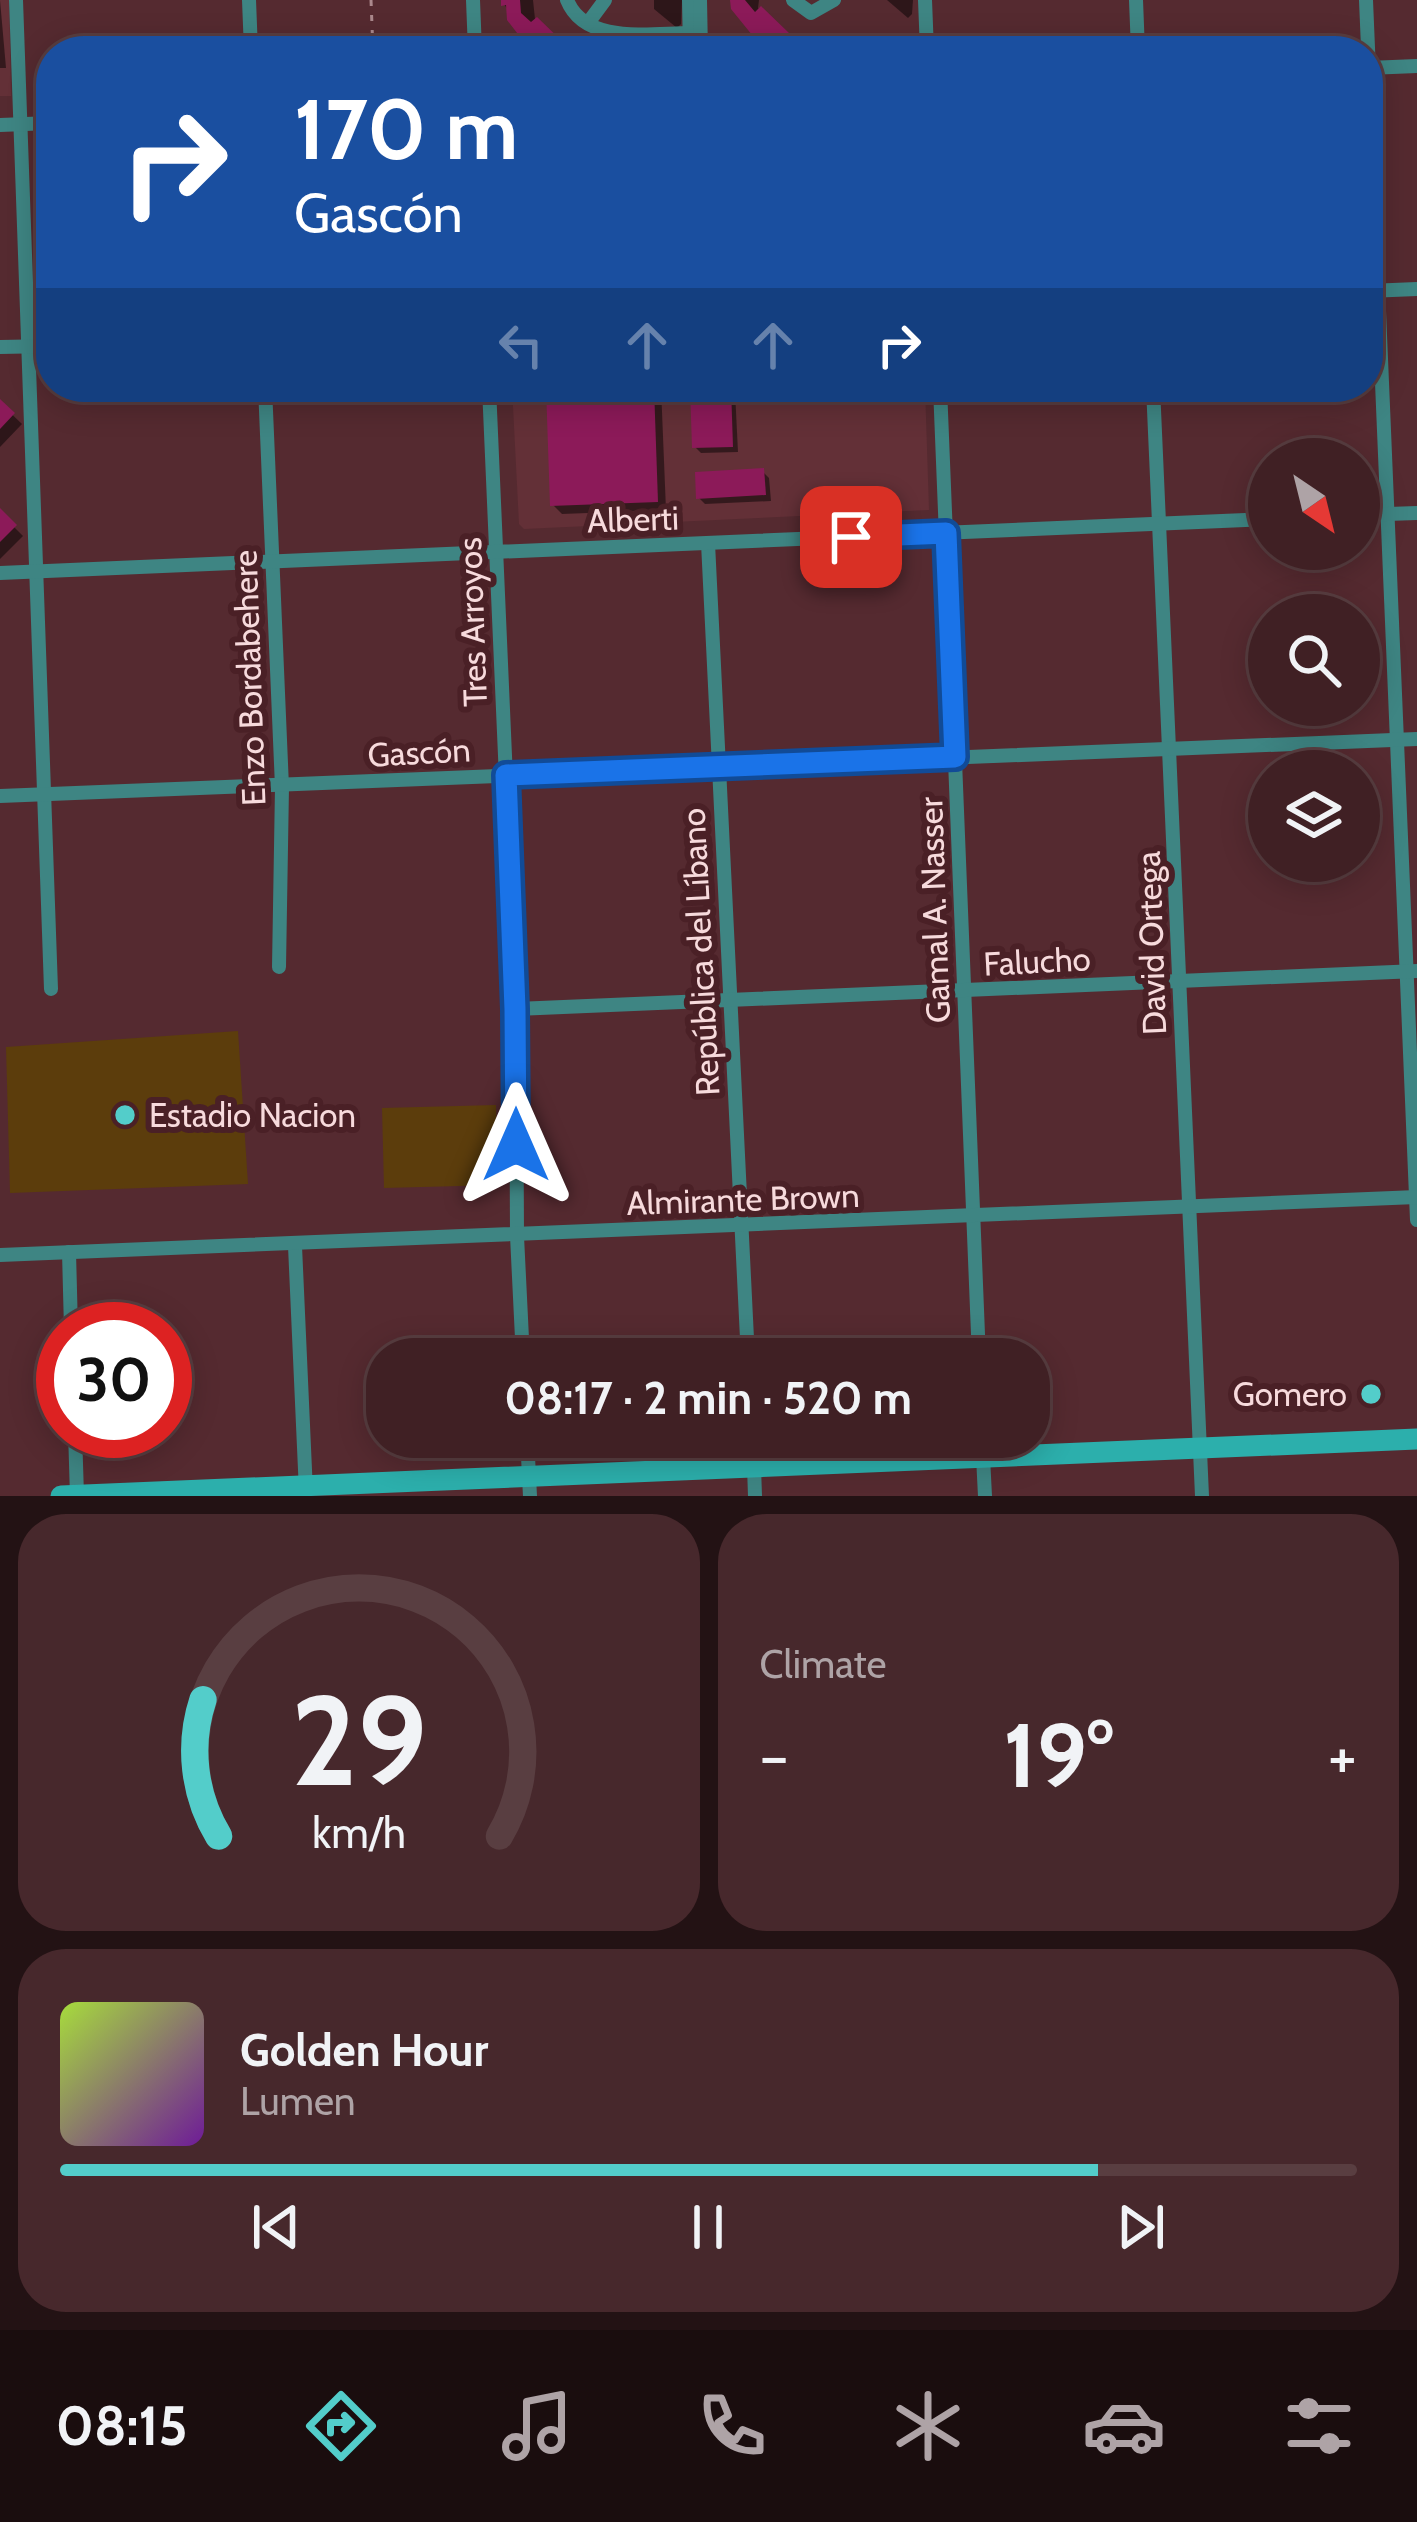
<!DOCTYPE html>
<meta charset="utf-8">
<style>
:root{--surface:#402024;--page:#47282c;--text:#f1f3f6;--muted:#aea3a6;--line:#593e41;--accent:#53cdca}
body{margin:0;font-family:Cabin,sans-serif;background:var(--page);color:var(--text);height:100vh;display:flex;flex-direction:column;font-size:45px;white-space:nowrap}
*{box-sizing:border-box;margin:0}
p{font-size:39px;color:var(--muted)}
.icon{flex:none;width:66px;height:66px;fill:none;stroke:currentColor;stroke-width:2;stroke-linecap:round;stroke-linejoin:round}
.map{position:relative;height:1496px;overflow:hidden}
.drawer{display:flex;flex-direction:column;gap:18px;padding:18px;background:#231214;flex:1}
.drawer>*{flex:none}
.hud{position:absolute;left:36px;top:36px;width:1347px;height:366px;border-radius:48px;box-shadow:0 6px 30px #0003,0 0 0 3px var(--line);background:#1a4fa0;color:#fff;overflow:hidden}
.needle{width:78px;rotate:145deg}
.controls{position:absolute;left:1248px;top:438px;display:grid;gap:24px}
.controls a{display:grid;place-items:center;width:132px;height:132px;border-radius:50%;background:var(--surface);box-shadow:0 6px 30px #0003,0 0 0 3px var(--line);font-size:60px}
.speed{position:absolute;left:36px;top:1302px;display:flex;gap:24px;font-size:60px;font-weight:700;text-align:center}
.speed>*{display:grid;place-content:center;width:156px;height:156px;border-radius:50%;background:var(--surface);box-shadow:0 6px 30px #0003,0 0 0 3px var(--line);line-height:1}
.speed .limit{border:18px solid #d22;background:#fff;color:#111}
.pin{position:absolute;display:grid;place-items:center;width:102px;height:102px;color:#fff;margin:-51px;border-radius:24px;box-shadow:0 6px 18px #0006}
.me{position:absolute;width:132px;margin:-66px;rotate:0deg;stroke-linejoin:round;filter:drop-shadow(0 0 9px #0008)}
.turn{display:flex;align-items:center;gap:42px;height:252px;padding:0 60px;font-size:54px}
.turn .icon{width:156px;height:156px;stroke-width:2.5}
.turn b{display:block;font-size:84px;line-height:102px}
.lanes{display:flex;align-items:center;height:114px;padding:0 60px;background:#0003;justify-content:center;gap:60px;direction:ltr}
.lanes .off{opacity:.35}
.big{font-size:90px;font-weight:700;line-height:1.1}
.drawer .widget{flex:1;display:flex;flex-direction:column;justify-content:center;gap:18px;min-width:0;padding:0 42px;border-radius:48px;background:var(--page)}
.drawer .dial{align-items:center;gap:0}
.dial svg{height:312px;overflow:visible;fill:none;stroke:var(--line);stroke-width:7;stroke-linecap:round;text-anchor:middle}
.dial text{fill:var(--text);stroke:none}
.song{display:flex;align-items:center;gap:36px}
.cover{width:144px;height:144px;border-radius:18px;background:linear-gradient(135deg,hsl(80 70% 55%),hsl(280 70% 35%))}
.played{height:12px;border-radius:6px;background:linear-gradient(90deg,var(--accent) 80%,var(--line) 80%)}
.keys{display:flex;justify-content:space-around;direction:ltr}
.heat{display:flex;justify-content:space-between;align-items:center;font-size:66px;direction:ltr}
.drawer .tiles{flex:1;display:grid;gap:18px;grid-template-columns:1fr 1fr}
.widget:last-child{grid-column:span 2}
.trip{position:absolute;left:366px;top:1338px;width:684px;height:120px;border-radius:48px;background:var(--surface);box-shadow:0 6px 30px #0003,0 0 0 3px var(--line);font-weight:700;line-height:120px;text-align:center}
.tabs{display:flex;height:192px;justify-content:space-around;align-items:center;background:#1a0d0e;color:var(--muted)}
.tabs .icon{width:84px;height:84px}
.tabs .current{color:var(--accent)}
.tabs b{font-size:54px;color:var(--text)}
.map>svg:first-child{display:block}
.built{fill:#633037}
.green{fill:#5c3d0c}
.shadow{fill:#0007}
.building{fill:#8c1a59}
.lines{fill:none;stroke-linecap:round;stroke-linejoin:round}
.path{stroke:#ab888c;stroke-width:3;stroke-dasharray:6 9;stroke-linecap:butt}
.minor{stroke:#3e8583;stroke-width:14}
.secondary{stroke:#2cafac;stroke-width:21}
.route-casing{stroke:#114b97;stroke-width:30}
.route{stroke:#1a73e8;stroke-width:21}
.poi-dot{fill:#53cdca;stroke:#4a2026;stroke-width:4.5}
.labels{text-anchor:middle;stroke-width:12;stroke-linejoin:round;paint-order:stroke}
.street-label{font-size:33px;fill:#f7dadc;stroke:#4a2026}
.poi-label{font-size:33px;fill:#f7dadc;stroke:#4a2026;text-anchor:start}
</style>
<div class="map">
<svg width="1417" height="1496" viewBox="0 0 1417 1496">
<rect width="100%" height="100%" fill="#552a30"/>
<g class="built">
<polygon points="0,0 9,0 11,96 0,96"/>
<polygon points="512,387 925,387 929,510 524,529 519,524"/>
</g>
<g class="green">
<polygon points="238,1031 248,1184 10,1193 6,1047"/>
<polygon points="496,1105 498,1185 384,1188 382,1108"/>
</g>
<g class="shadow">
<polygon points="0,0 6,68 0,68"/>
<polygon points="511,0 533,0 535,19 568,51 535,51 504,4"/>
<polygon points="654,0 682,0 681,24 677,28 654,9"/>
<polygon points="733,0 759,0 758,8 802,51 838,48 842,51 770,51 753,35"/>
<polygon points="887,0 913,0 912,14 908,18"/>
<polygon points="549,387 661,387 666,510 562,514 553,505"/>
<polygon points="693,387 731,387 735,391 738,452 701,453 695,447"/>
<polygon points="0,403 22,424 0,447"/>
<polygon points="763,472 769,478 771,501 705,504 699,498"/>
<polygon points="0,513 23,536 0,559"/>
</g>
<g class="building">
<polygon points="501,0 520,0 521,13 531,22 537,17 565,44 559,51 531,51 507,20 506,5 501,6"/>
<polygon points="730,0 745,0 755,12 761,6 789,33 784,39 794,51 771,51 763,44 761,46 731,9"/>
<polygon points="546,387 654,387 658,502 550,506"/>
<polygon points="690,387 731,387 733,447 692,448"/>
<polygon points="0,399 15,413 0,429"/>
<polygon points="764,468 766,495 696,499 695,472"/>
<polygon points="0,508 17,525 0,542"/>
</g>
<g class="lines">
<polyline class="path" points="371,0 373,51"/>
<g class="minor">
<polyline points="16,0 51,989"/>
<polyline points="249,0 251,51"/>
<polyline points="473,0 475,51"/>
<path d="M567,0C585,45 650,33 690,33L701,39"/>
<polyline points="689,0 690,51"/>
<polyline points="700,0 701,51"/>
<polyline points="793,0 811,13 834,0"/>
<polyline points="925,0 927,51"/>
<polyline points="1136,0 1138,51"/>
<polyline points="1366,0 1417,1220"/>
<polyline points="588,23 605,0"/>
<polyline points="1368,68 1417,66"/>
<polyline points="0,125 51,123"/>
<polyline points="1368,291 1417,289"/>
<polyline points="0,347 51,346"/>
<polyline points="265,387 282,787 279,967"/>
<polyline points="489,387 516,1009 517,1236 523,1359"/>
<polyline points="940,387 979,1359"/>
<polyline points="1153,387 1202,1496"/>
<polyline points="1359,515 1417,513"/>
<polyline points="708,543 748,1359"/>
<polyline points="0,573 1269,519"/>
<polyline points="0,796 1417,739"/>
<polyline points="516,1009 1417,971"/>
<polyline points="295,1246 306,1492"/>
<polyline points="69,1252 71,1329"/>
<polyline points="0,1255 1417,1197"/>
<polyline points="75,1431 77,1496"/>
<polyline points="527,1437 530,1496"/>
<polyline points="753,1437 755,1496"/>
<polyline points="982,1437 985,1496"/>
</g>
<polyline class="secondary" points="61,1496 1417,1439"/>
</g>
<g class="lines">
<defs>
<polyline id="route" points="516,1145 515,1009 506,775 955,757 946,533 851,537"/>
</defs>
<use href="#route" class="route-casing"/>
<use href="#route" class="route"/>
</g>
<g class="poi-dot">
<circle cx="125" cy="1115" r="12"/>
<circle cx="1371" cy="1394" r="12"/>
</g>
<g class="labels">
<g class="street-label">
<text transform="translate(633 519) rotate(-2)" y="12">Alberti</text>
<text transform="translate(472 622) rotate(-92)" y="12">Tres Arroyos</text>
<text transform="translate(249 678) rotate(-92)" y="12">Enzo Bordabehere</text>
<text transform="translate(419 752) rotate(-3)" y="12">Gascón</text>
<text transform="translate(934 910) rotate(-92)" y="12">Gamal A. Nasser</text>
<text transform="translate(1151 943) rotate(-92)" y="12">David Ortega</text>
<text transform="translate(700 952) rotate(-93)" y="12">República del Líbano</text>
<text transform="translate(1037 961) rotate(-3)" y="12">Falucho</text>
<text transform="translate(743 1199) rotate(-2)" y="12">Almirante Brown</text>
</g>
<g class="poi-label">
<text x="149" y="1127">Estadio Nacion</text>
<text x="1347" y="1406" text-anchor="end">Gomero</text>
</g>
</g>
</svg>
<div class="controls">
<a><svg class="needle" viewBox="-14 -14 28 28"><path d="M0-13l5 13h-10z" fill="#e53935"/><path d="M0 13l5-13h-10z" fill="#aea3a6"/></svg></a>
<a><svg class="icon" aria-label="search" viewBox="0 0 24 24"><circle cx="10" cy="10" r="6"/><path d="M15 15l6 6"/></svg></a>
<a><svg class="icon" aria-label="layers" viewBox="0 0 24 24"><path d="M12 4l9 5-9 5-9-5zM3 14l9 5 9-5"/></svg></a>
</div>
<div class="speed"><div class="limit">30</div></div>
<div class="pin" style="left:851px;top:537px;background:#d93025"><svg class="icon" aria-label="arrive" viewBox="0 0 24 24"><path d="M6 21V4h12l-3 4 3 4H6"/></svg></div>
<svg class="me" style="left:516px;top:1145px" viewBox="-20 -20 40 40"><path d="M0-17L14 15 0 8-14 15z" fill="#1a73e8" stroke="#fff" stroke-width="4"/></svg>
<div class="trip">08:17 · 2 min · 520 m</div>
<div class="hud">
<div class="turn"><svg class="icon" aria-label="right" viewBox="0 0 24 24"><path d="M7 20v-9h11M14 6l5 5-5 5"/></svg><div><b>170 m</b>Gascón</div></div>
<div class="lanes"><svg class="icon off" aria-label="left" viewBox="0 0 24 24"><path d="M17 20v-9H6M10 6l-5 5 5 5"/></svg><svg class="icon off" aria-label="ahead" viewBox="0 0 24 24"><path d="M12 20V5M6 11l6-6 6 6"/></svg><svg class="icon off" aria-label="ahead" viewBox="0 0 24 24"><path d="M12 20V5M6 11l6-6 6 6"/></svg><svg class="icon" aria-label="right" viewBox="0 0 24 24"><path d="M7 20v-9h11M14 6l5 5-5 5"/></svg></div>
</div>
</div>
<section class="drawer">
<div class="tiles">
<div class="widget dial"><svg viewBox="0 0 100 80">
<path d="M14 69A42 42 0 1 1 86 69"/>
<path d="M14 69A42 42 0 0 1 10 34" stroke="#53cdca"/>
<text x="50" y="56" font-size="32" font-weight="700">29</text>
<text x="50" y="72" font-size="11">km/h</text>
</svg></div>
<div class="widget"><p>Climate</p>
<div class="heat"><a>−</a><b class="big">19°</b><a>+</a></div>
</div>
<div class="widget">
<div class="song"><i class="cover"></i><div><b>Golden Hour</b><p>Lumen</p></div></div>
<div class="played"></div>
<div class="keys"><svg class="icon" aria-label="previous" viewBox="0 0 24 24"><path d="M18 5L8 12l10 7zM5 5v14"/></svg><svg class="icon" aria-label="pause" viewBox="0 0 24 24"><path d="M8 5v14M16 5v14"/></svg><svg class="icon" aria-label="next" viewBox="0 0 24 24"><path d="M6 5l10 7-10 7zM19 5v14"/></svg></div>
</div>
</div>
</section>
<nav class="tabs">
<b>08:15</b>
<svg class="icon current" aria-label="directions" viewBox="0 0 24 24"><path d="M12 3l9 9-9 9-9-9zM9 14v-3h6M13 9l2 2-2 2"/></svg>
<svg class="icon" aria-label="music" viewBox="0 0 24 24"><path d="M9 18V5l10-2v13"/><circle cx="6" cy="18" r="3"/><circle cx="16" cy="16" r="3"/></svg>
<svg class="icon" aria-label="phone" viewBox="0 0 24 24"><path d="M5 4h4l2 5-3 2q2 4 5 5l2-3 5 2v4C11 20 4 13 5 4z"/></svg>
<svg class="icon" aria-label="climate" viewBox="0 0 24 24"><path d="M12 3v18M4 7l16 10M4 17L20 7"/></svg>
<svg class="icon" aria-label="car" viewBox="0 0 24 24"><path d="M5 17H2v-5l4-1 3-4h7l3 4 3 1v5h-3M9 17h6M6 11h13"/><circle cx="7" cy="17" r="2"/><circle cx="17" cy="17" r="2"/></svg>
<svg class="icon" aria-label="filters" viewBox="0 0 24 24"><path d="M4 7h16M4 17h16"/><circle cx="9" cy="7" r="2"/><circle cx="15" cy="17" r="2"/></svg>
</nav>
